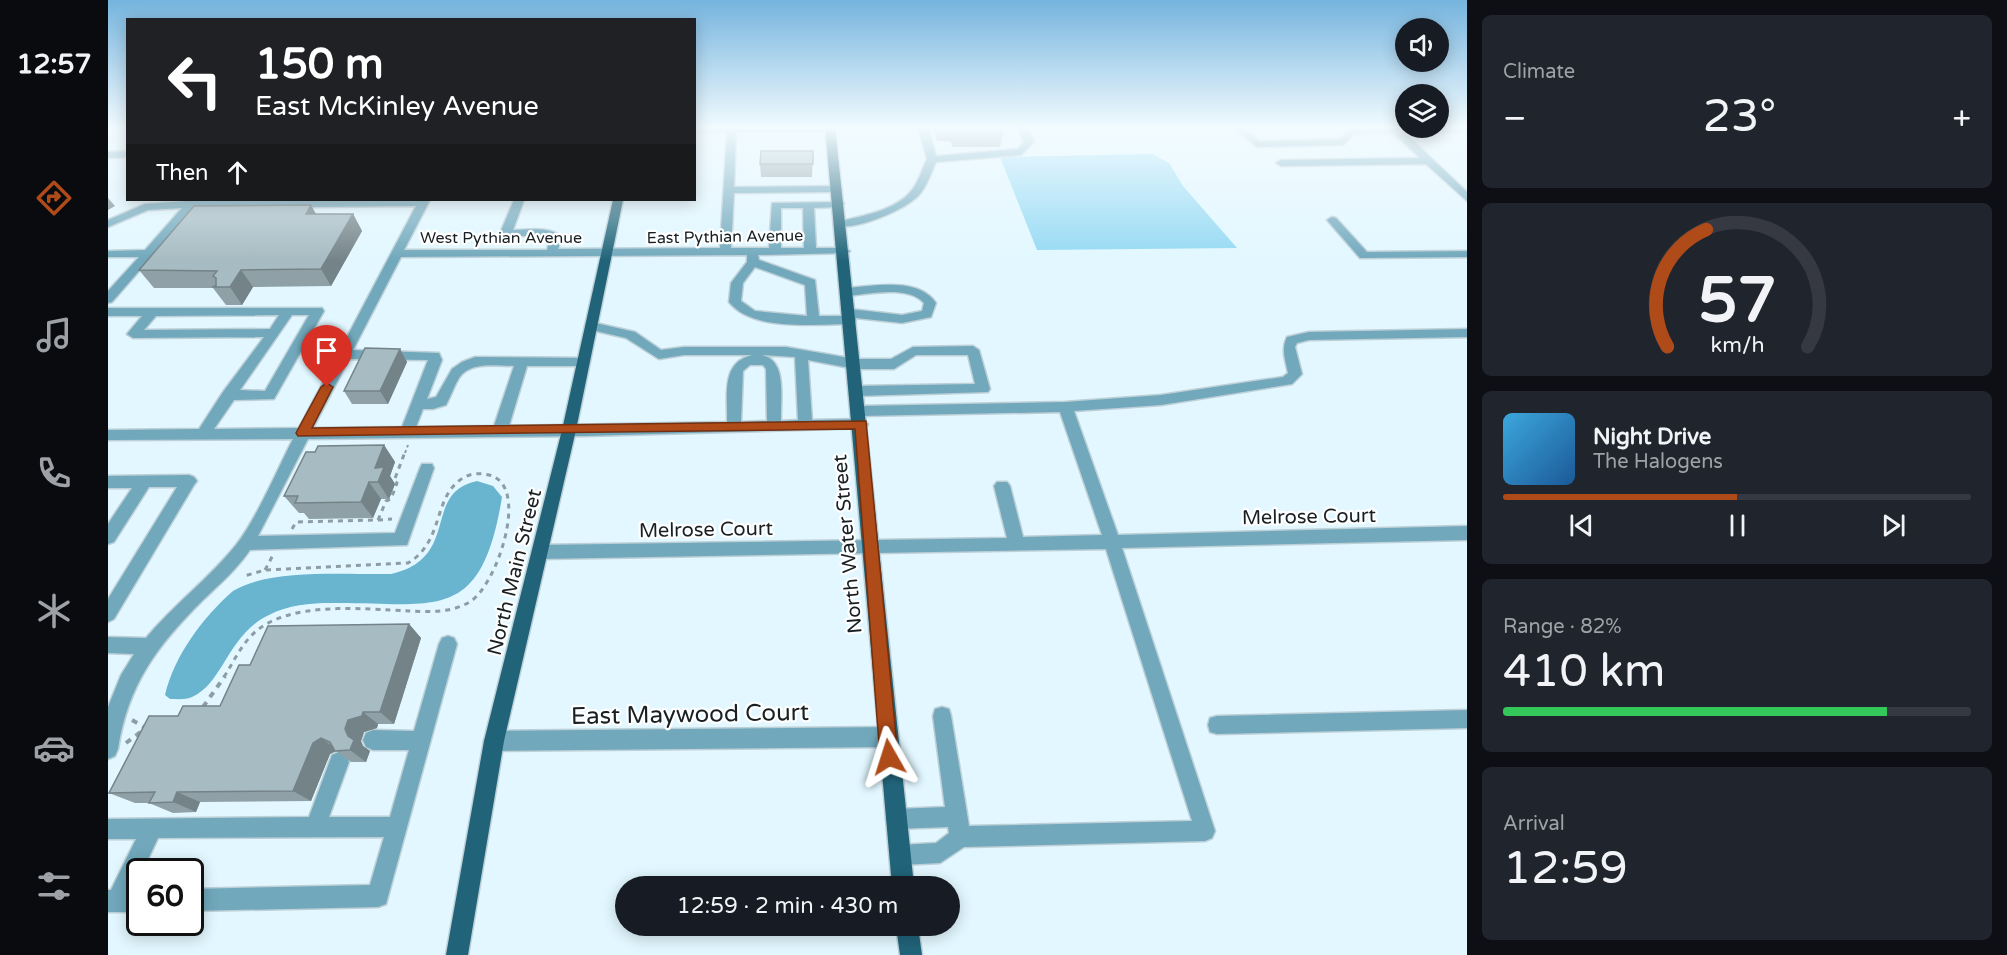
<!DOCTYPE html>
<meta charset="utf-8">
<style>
:root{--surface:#171b24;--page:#20242c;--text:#f1f3f6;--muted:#9ea1a6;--line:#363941;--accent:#af4a19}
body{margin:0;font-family:"Varela Round",sans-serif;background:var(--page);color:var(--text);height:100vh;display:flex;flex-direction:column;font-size:22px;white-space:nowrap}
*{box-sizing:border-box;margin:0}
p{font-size:20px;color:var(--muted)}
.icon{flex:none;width:33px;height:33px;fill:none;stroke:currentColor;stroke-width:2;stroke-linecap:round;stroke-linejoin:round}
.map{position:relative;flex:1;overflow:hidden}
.details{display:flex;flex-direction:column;gap:15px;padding:15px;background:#0d0f14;width:540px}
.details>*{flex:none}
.hud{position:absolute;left:18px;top:18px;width:570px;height:183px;border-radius:0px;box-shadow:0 3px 15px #0003;background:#202124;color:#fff;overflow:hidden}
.fabs{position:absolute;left:1287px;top:18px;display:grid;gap:12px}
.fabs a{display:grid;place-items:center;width:54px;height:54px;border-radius:50%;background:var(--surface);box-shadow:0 3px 15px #0003;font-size:30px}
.speed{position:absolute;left:18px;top:858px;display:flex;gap:12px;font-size:30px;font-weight:700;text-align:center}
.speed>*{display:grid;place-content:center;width:78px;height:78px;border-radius:50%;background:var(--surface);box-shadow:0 3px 15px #0003;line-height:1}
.speed .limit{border:3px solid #111;border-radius:9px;background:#fff;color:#111}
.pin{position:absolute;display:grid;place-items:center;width:51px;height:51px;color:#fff;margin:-62px -26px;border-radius:50% 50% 50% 0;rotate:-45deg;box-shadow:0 0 6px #0007}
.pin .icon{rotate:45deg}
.me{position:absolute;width:66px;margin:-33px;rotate:354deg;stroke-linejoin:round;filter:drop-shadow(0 0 4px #0008)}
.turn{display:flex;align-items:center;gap:21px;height:126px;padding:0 30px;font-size:27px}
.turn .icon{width:78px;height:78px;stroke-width:2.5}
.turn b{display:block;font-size:42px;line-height:51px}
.then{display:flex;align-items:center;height:57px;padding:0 30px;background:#0003;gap:12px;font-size:22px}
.big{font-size:45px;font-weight:600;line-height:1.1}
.details .tile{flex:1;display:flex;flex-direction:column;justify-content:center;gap:9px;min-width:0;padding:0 21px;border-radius:9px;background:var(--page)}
.details .dial{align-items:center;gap:0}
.dial svg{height:156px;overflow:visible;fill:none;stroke:var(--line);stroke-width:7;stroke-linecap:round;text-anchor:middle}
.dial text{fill:var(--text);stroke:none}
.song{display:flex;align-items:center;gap:18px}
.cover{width:72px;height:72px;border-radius:9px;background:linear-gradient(135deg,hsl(200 70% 55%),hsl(210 70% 35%))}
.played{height:6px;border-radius:3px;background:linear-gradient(90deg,var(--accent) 50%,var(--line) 50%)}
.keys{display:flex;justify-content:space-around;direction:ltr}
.heat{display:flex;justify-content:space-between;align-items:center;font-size:33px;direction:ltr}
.charge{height:9px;border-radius:4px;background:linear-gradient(90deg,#34c759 82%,var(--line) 0)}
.trip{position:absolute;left:507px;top:876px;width:345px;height:60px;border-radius:30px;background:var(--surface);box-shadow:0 3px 15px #0003;font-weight:600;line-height:60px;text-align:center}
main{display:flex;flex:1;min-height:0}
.menu{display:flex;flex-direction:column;width:108px;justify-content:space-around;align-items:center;background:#090b0e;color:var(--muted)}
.menu .icon{width:42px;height:42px}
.menu .current{color:var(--accent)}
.menu b{font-size:27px;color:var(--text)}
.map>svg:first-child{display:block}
.green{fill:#93d9f3}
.water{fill:#69b4cf}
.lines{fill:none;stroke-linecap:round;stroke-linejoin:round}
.minor-casing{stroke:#bed0d7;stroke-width:3}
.major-casing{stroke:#bed0d7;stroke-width:3}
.path-far2{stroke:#8d9da3;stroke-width:2;stroke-dasharray:3 3;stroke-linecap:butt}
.path-far1{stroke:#8d9da3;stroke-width:3;stroke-dasharray:5 5;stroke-linecap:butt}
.path{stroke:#8d9da3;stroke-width:4;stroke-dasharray:6 6;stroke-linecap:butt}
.minor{fill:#71a8bc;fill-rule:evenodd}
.major{fill:#216479;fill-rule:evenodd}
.wall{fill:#8fa1a7}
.shaded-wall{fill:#748388}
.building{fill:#a6bbc2;stroke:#748388;stroke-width:1.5}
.route{fill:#af4a19;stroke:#723010;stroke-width:1.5}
.labels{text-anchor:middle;stroke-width:4.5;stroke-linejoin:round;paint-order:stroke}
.far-street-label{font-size:16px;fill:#182023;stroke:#fff}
.street-label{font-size:20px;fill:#182023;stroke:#fff}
.near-street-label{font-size:24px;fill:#182023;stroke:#fff}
</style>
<main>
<nav class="menu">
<b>12:57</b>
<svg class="icon current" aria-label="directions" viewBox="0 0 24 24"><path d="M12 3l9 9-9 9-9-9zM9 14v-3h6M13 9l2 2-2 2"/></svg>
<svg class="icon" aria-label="music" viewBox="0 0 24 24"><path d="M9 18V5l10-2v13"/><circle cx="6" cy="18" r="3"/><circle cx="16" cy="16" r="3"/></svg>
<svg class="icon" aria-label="phone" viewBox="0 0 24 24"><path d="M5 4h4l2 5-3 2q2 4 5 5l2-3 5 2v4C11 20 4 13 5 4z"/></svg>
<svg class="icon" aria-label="climate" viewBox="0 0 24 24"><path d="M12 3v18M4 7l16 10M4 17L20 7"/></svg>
<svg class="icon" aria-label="car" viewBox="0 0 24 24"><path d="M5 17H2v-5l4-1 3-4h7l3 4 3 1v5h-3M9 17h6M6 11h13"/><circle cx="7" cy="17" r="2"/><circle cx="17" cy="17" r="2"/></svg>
<svg class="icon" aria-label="filters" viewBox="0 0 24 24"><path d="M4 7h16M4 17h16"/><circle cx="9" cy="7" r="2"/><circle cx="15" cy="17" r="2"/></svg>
</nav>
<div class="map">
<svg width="1359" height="955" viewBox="0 0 1359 955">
<rect width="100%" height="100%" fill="#e2f7ff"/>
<polygon class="green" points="1044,154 1061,163 1075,186 1129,248 929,250 892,157"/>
<path class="water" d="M369,481L385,486L394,497C373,626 327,602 223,603C202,603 180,605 161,615C120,634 115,684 84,697C78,700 69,699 62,699L57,695C66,656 95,617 125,591C162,568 239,575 283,574C354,558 313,493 369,481Z"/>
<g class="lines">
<defs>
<g id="minor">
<path d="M586,127H726L722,131L628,132L626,187L729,186L734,189L729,192L626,193L623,248H661L664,203L735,202L736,204L731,207L706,208L708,248H736L742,251L740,253L650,255L651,260L707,280L711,316H738L736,313L742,309L794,315L814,311L816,303C800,285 761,294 740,296L734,292L740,288C767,286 810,277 828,303L823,317L794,323L748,318L747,323L743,324C708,324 645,332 621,302L623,283L639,262V255L293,257L245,350L331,353L334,360L319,399L328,397L344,369L354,362L367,357L480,358L482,361L475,366H419L401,426L619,422C620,396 612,363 644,355H576L551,359L518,338L479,329L477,326L483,322L527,332L553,350L576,347H678L747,359H783L805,347L865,346L871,350L882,389L880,392L750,396L743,391L750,386L867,384L860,355H808L786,369H747L700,360L704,420L753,419L760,424L758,428L477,436L200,439L150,536L287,533L312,468L314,464H324L326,468L299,545L142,550C129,569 112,584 95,600C49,646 20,684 10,749L7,756L0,759V707L13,675L26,654L0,653V637L38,638C65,605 102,578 128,545C150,516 168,472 185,439L0,440V430L91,429L115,392L156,337L25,338L19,334L34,316H0V308H214L216,311L166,399L126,400L106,429L191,428L308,206L86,208L4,302L0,303V291L31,257H0V251L37,250L74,208L40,210L0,227V220L37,204L92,200L91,201L322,200L296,250H439L442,239L436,236H402L399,242L395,243L389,240L406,200H416L405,230C421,230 441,226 454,237L450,249L612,248L619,132L586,133ZM673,208H695L696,248H673ZM647,267L697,285L699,316L647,311L633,301L635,283ZM171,315L162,329L36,330L48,316ZM184,315H201L157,391L132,390ZM654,355L687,357L690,420L673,421C672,399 680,361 654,355ZM241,359L320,360L294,427L205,428ZM642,365H655L658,369L659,421L633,422L635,371ZM406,366L386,426L308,427L315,409H325L338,405C343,396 346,386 351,378C362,361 389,366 406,366Z"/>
<path d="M810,127H820L828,156L910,149L916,142L909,127H919L926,142L913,155L828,162C823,173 819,186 811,195C797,210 749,230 729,226V222C753,216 788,211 804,190C811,181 814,169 819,159Z"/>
<polygon points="1125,127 1136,127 1151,141 1232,139 1243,128 1359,127 1359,132 1297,133 1359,192 1359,201 1318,164 1173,166 1168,163 1173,160 1312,158 1286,133 1246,134 1235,145 1149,147"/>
<polygon points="20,151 20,157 0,158 0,152"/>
<polygon points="1224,217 1228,218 1259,252 1359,251 1359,257 1252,258 1219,220"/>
<path d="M1359,329V337L1201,340L1189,343L1187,347L1194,374L1184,384L1053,405L966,411L1010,535L1359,526V540L1014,548L1107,831L1104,838L1097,841L856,847L832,863L792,865L785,862L782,855L785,848L792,845L828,843L841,833L840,827L788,829L781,826L778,819L781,812L788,809L837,807L825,716L827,709L834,707L841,709L843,716L861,826L1084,821L998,549L432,559L426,557L424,552L426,547L432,545L899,538L886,486L889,482H899L902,486L915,537L994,535L952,412L752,416L745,411L752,406L957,402L1053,395L1175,377L1180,373C1177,359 1173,349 1179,337L1201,332Z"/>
<polygon points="81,475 86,477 89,481 86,485 6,619 0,622 0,599 69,487 41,487 6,542 0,544 0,524 24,488 0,488 0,476"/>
<polygon points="340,636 346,638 349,644 278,904 270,907 82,911 82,889 262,885 276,837 50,838 34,872 32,872 25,890 32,890 32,912 0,912 0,890 3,890 28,839 0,839 0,819 201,817 224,755 231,752 238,755 241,762 221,817 282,817 301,750 265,750 258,747 255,740 258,733 265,730 306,731 331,644 334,638"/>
<polygon points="1359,710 1359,728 1109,734 1102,732 1100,725 1102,718 1109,716"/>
<polygon points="779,727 786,730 789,737 786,744 779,747 386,751 379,748 376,741 379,734 386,731"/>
</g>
<g id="major">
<polygon points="717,127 727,127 806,886 784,886"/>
<polygon points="505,200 515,200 468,430 396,741 360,955 338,955 376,741 454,430"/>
<polygon points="788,926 810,926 814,955 792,955"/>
</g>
</defs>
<use href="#minor" class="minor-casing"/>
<use href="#major" class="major-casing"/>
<polyline class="path-far2" points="297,453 300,445"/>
<g class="path-far1">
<polyline points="270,520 284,519"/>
<polyline points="184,529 188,522 270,520 278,501 283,499 289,483 286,481 297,452"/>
<polyline points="157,570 165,555"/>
<path d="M116,677C125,663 132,647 144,635C178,600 256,609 301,611C322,612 345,613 363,601C389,584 423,485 381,475C373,473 363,473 355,478C324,497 337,541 300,563L157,570L136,576"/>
</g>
<g class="path">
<polyline points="95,707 117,676"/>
<polyline points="24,720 38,728"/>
<polyline points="18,743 34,731"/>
</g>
<use href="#minor" class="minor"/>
<use href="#major" class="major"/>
</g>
<g class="wall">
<polygon points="822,127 893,127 895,134 892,147 844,147 843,142 828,140 827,131"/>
<polygon points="705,151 704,177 653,177 652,164"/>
<polygon points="208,214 245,214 254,231 223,286 145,287 134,305 118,305 105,288 46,288 31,270"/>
<polygon points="292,349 299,362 280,404 244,404 236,391"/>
<polygon points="276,445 287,462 282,476 287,484 281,499 273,499 265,518 201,519 196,513 191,513 176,496 207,452"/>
<polygon points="301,624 313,638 286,724 270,724 269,728 256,732 253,741 255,746 262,751 258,762 243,762 228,751 222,754 203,801 92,802 88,812 65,813 41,803 27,803 1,793 70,716 112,706 142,665"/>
</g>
<g class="shaded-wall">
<polygon points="0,198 7,206 0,210"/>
<polygon points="203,205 213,223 198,214"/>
<polygon points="245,214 254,231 223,286 213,269"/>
<polygon points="133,270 145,287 134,305 122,287"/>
<polygon points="292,349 299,362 280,404 272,391"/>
<polygon points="276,445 287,462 282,476 287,484 281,499 270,482 267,468"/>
<polygon points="261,482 273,499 265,518 253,502"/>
<polygon points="301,624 313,638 286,724 272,712"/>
<polygon points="255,712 270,724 269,728 256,732 253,741 255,746 262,751 258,762 242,750 240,736 237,729 240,720"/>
<polygon points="213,738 230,750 227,751 228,751 222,754 203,801 185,791 205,743"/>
<polygon points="69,792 92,802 88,812 65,802"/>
</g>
<g class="building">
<polygon points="830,127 893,127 895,134 847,134 845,129"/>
<polygon points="653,151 705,151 705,164 652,164"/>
<polygon points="203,205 198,214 245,214 213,269 133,270 122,287 104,287 108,286 108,278 105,276 109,271 31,270 86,206"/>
<polygon points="257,348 292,349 272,391 236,391"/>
<polygon points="276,445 267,468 276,467 270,482 261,482 253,502 187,503 190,496 176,496 198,452 207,452 210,446"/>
<polygon points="301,624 272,712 255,712 254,716 240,720 237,729 240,736 246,740 242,750 227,751 222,742 213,738 205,743 185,791 69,792 65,802 41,803 47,792 1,793 41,716 70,716 75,706 112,706 131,665 142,665 160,626"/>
</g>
<linearGradient id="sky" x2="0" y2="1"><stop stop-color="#75b4de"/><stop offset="0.49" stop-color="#f2fbff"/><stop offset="1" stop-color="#f2fbff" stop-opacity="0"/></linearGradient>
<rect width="1359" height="261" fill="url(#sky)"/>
<polygon class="route" points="219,383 225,387 204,428 758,421 790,757 787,764 781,766 775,764 772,757 747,429 190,436 188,433 213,387"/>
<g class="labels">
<g class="far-street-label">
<text transform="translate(617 236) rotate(-1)" y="6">East Pythian Avenue</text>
<text x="393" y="243">West Pythian Avenue</text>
</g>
<g class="street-label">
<text transform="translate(1201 516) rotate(-1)" y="7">Melrose Court</text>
<text transform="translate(598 529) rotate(-1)" y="7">Melrose Court</text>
<text transform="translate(739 544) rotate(-95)" y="7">North Water Street</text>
<text transform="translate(406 572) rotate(-76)" y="7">North Main Street</text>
</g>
<g class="near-street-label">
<text transform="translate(582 714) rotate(-1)" y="8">East Maywood Court</text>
</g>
</g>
</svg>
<div class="fabs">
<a><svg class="icon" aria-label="sound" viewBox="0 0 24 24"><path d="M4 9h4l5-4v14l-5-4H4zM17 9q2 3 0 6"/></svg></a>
<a><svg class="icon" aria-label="layers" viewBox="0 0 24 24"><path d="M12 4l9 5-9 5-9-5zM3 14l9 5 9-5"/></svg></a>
</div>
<div class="speed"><div class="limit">60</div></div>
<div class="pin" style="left:219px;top:387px;background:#d93025"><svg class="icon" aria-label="arrive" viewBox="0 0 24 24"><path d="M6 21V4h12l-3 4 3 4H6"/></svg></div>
<svg class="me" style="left:781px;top:757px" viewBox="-20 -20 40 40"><path d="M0-17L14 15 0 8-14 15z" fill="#af4a19" stroke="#fff" stroke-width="4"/></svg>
<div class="trip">12:59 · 2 min · 430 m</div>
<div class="hud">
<div class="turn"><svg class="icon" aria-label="left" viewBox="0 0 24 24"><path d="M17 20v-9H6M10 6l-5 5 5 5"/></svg><div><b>150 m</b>East McKinley Avenue</div></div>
<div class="then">Then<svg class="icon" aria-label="ahead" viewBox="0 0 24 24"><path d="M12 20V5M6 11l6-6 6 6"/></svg></div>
</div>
</div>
<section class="details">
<div class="tile"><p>Climate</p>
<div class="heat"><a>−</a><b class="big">23°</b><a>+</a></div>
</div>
<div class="tile dial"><svg viewBox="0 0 100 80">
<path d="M14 69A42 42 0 1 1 86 69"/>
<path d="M14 69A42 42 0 0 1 34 9" stroke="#af4a19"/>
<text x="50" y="56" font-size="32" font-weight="700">57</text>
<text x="50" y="72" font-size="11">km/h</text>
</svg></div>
<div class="tile">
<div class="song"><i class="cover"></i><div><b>Night Drive</b><p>The Halogens</p></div></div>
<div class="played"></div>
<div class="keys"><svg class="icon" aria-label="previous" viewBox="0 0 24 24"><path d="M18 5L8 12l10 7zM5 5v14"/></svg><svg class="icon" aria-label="pause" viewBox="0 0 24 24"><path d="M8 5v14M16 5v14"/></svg><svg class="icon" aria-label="next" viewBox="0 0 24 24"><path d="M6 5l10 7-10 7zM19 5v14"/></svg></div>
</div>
<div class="tile"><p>Range · 82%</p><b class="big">410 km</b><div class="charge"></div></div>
<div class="tile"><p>Arrival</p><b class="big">12:59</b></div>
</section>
</main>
